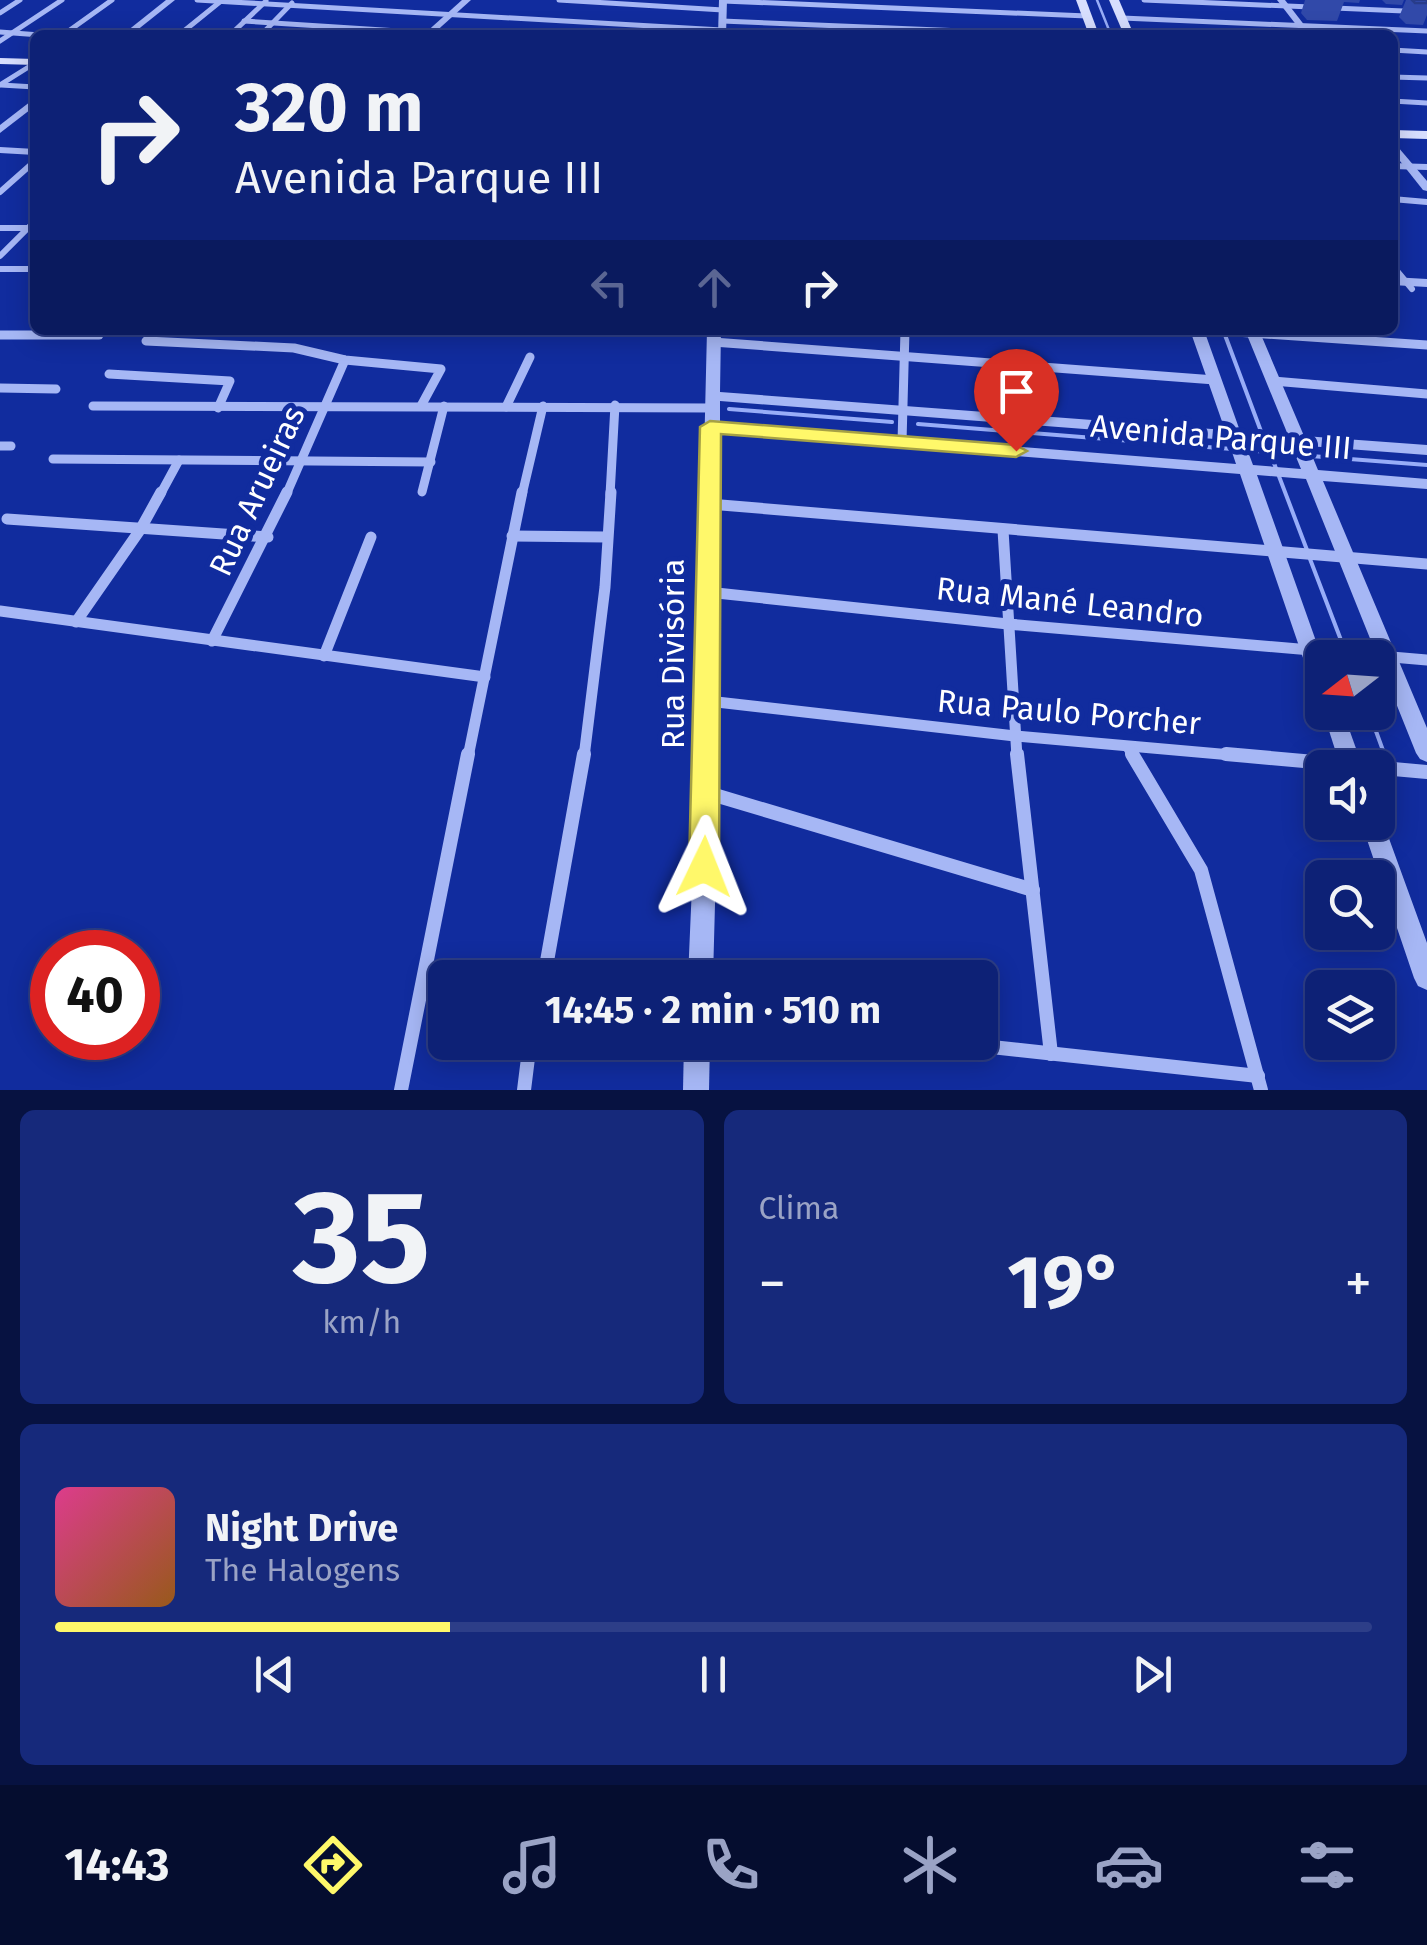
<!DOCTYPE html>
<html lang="pt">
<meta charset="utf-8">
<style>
:root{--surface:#0d2176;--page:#16297b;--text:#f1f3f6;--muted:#9aa3c5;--line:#2d3e88;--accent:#fff86a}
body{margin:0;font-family:"Fira Sans",sans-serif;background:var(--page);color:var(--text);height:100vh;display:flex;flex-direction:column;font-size:38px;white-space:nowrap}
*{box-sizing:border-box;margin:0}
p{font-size:32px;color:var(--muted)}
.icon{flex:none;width:55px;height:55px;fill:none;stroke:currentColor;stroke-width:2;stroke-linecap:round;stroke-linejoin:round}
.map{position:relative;height:1090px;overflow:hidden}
.details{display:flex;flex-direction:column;gap:20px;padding:20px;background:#071241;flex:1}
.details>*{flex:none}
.guide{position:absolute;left:30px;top:30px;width:1368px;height:305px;border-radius:15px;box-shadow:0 5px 25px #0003,0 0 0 2px var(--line);background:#0d2176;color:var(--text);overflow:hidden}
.needle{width:65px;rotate:253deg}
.buttons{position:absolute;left:1305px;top:640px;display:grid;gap:20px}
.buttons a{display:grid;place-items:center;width:90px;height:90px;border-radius:15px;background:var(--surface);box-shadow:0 5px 25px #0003,0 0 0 2px var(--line);font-size:50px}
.speed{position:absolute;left:30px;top:930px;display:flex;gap:20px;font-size:50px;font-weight:700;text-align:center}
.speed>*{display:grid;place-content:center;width:130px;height:130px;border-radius:50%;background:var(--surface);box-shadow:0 5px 25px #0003,0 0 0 2px var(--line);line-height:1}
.speed .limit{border:15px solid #d22;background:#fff;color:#111}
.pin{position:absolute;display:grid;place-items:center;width:85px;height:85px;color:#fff;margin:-102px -42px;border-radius:50% 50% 50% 0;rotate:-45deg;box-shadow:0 0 10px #0007}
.pin .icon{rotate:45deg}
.me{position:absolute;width:110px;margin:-55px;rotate:2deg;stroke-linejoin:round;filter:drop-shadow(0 0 8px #0008)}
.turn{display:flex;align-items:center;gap:35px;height:210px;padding:0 40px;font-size:45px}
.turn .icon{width:130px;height:130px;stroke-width:2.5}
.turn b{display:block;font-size:70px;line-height:85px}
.lanes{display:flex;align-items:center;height:95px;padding:0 40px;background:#0003;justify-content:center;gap:50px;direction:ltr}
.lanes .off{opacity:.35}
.big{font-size:75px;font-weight:700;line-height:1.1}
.details .widget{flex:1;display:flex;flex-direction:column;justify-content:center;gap:15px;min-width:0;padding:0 35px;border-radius:15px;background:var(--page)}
.details .dial{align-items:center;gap:0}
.dial b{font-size:130px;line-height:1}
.song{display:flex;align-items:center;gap:30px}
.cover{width:120px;height:120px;border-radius:15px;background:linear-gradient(135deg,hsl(330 70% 55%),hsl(30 70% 35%))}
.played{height:10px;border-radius:5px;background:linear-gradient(90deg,var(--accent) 30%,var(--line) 30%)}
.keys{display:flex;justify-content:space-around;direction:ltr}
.heat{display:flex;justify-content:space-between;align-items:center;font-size:55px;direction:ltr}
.details .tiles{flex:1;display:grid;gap:20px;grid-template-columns:1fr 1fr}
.widget:last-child{grid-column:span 2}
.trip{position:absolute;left:428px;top:960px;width:570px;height:100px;border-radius:15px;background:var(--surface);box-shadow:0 5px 25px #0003,0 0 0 2px var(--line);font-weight:700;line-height:100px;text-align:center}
.tab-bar{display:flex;height:160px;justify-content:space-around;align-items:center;background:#050d2f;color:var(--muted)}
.tab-bar .icon{width:70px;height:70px}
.tab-bar .current{color:var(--accent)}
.tab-bar b{font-size:45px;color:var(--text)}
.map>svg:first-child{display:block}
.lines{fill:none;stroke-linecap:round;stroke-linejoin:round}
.stream-far1{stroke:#98adf8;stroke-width:2.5}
.stream{stroke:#98adf8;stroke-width:4}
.minor-far4{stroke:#a6b7f5;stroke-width:5}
.minor-far3{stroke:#a6b7f5;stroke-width:6}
.minor-far2{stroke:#a6b7f5;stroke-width:9}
.minor-far1{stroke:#a6b7f5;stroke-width:11}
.minor{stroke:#a6b7f5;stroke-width:14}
.tertiary{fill:#a6b7f5;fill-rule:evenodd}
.secondary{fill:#d7defe;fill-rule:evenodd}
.wall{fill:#3149a9}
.building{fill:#3955c5;stroke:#283c8a;stroke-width:2.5}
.route{fill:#fff86a;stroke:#a6a145;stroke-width:2.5}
.labels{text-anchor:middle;stroke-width:10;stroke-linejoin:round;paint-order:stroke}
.street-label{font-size:32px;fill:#fff;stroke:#112c9e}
</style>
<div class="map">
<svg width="1427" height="1090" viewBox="0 0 1427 1090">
<rect width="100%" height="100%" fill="#112c9e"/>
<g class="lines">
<polyline class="stream-far1" points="1097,0 1111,35"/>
<g class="stream">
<polyline points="1225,335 1262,434"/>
<polyline points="729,409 892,422"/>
<polyline points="918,424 1232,449"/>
<polyline points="1266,442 1307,550"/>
<polyline points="1246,450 1297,455"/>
<polyline points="1311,456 1427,465"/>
<polyline points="1310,559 1344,648"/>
<polyline points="1369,712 1385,756"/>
</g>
<g class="minor-far4">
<polyline points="197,0 722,30"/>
<polyline points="559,0 723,10"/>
<polyline points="1144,0 1427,12"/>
<polyline points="723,1 1087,16"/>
<polyline points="0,13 20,0"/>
<polyline points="1122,18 1427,31"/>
<polyline points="244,21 461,35"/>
<polyline points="722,21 1057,35"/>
<polyline points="0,32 40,35"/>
<polyline points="63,35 112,0"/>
<polyline points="179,35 221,1"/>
<polyline points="230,35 266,1"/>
<polyline points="261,35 292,3"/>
<polyline points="0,41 62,0"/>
<polyline points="1392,50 1427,52"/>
<polyline points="1392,77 1427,78"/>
<polyline points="0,85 35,63"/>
<polyline points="1,85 35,87"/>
<polyline points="1392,101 1427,103"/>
</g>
<g class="minor-far3">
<polyline points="0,150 35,152"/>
<polyline points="1392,166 1427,167"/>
<polyline points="0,192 35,161"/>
<polyline points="1392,199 1427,202"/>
<polyline points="0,228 29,228"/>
<polyline points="0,256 35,221"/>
<polyline points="1392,265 1412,289"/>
<polyline points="0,269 35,269"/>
</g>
<g class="minor-far2">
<polyline points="1206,330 1427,345"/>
<polyline points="0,335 99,335"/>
<polyline points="146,341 294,348 345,360 441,369 421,406"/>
<polyline points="713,342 1215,380"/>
<polyline points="109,374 230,381 218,408"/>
<polyline points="1273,381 1427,394"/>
<polyline points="0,388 56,389"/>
<polyline points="93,406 711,408"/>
<polyline points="506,407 530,357"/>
<polyline points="902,442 905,330"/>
<polyline points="0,446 11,446"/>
<polyline points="53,459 431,462"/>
<polyline points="422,492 444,406"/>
<polyline points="160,495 179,460"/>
<polyline points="286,495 345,360"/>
<polyline points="522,495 543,406"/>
<polyline points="610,495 615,405"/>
</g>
<g class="minor-far1">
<polyline points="709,504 1427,564"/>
<polyline points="7,519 268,537"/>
<polyline points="1003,530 1017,757"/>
<polyline points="512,536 606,537"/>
<polyline points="707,592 1008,624 1427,660"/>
<polyline points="0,611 485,677"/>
<polyline points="76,622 140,530 161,492"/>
<polyline points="212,641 287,492"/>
<polyline points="324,656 371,537"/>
<polyline points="708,701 1015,736 1254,757"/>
<polyline points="1128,747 1134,757"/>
<polyline points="468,757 522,492"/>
<polyline points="584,757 605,587 611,492"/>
</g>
<g class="minor">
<polyline points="1017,754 1051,1054"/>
<polyline points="1132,754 1201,870 1261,1090"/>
<polyline points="1226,754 1427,772"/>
<polyline points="708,793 1033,890"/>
<polyline points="544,978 584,754"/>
<polyline points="946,1042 1258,1076"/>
<polyline points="401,1090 468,754"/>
<polyline points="524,1090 530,1042"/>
</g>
<g class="tertiary">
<polygon points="166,0 175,0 131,35 122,35"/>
<polygon points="462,0 471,0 432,35 423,35"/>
<polygon points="719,0 727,0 726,35 718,35"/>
<polygon points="1277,0 1285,0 1312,35 1304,35"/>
<polygon points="35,98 35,106 0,133 0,125"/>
<polygon points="1392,140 1427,181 1427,191 1423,190 1392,151"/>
<polygon points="1392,277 1427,279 1427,287 1392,285"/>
<path d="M707,330H721L720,392L1225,430L1190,330H1204L1240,431L1288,435L1245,330H1259L1304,436L1427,445V455L1308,446L1318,470L1427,479V489L1323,481L1427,728V762L1420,759L1416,753L1306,479L1257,475L1322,658V692L1315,689L1312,684L1240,474L720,432L718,793L713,978H688L696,793ZM720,401L1228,440L1236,464L720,423ZM1244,441L1291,445L1301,469L1253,465Z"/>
<polygon points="1323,712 1343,712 1363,768 1341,768"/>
<polygon points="1378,814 1383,822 1427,943 1427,990 1418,986 1414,978 1361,822 1378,822"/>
<polygon points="684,1042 710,1042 709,1090 683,1090"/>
</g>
<g class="secondary">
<polygon points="1076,0 1086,0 1099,35 1089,35"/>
<polygon points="1109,0 1119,0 1134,35 1124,35"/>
<polygon points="0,58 35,59 35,65 0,64"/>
<polygon points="1392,130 1427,131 1427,139 1392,138"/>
</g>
</g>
<g class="wall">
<polygon points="1305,0 1360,0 1359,3 1344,2 1337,21 1307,20 1301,13"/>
<polygon points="1382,0 1427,0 1427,15 1423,25 1406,24 1399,17 1406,0 1404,0 1402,5 1386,4"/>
</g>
<polygon class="building" points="1412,0 1427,0 1427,3 1415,3"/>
<polygon class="route" points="710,421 1016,445 1027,451 1016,457 721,434 719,867 715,876 704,880 694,876 689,867 700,427"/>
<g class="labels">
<g class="street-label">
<text transform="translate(1221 437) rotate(5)" y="11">Avenida Parque III</text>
<text transform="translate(257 491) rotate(-65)" y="11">Rua Arueiras</text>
<text transform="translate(1070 602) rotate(6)" y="11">Rua Mané Leandro</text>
<text transform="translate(673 654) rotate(-90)" y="11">Rua Divisória</text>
<text transform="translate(1069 712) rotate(5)" y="11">Rua Paulo Porcher</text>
</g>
</g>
</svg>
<div class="buttons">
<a><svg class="needle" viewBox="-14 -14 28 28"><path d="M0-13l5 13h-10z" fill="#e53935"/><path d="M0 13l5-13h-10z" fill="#9aa3c5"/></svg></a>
<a><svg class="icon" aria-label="sound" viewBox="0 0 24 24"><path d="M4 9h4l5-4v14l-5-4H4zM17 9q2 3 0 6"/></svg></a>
<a><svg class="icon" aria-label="search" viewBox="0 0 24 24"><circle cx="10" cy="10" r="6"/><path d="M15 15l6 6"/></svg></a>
<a><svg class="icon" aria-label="layers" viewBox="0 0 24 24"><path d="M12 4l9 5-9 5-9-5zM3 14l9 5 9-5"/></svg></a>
</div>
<div class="speed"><div class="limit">40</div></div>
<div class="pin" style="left:1016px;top:451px;background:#d93025"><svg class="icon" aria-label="arrive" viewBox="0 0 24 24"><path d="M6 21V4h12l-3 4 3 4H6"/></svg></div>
<svg class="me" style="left:704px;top:867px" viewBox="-20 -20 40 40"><path d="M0-17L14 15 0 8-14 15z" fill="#fff86a" stroke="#fff" stroke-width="4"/></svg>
<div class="trip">14:45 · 2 min · 510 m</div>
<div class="guide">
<div class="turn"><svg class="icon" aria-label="right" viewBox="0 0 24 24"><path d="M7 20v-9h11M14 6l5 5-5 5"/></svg><div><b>320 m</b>Avenida Parque III</div></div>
<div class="lanes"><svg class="icon off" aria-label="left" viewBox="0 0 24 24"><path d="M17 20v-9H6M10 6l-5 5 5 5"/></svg><svg class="icon off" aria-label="ahead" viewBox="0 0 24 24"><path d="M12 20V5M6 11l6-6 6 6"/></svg><svg class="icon" aria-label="right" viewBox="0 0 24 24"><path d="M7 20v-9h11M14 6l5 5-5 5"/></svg></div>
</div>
</div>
<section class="details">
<div class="tiles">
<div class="widget dial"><b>35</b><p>km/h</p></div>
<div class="widget"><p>Clima</p>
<div class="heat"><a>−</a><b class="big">19°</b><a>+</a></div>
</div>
<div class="widget">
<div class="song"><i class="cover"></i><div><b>Night Drive</b><p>The Halogens</p></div></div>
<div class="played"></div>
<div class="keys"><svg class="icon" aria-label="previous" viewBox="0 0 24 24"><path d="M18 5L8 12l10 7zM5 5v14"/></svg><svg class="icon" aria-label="pause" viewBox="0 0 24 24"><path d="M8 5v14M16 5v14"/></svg><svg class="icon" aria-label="next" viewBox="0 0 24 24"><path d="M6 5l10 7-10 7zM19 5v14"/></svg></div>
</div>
</div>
</section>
<nav class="tab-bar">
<b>14:43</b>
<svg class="icon current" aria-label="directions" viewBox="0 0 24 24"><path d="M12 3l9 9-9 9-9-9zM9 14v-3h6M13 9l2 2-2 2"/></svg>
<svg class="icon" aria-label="music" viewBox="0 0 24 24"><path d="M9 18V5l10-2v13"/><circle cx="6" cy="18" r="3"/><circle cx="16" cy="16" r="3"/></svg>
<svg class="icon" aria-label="phone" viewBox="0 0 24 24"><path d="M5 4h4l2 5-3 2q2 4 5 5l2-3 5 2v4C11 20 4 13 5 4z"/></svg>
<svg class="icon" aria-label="climate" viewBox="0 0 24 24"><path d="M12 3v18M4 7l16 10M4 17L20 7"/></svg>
<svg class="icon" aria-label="car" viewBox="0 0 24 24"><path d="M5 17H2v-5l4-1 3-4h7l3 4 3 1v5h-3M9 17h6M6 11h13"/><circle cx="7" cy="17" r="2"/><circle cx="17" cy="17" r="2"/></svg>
<svg class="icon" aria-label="filters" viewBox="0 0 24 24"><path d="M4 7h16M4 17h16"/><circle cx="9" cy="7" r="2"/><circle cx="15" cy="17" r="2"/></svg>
</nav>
